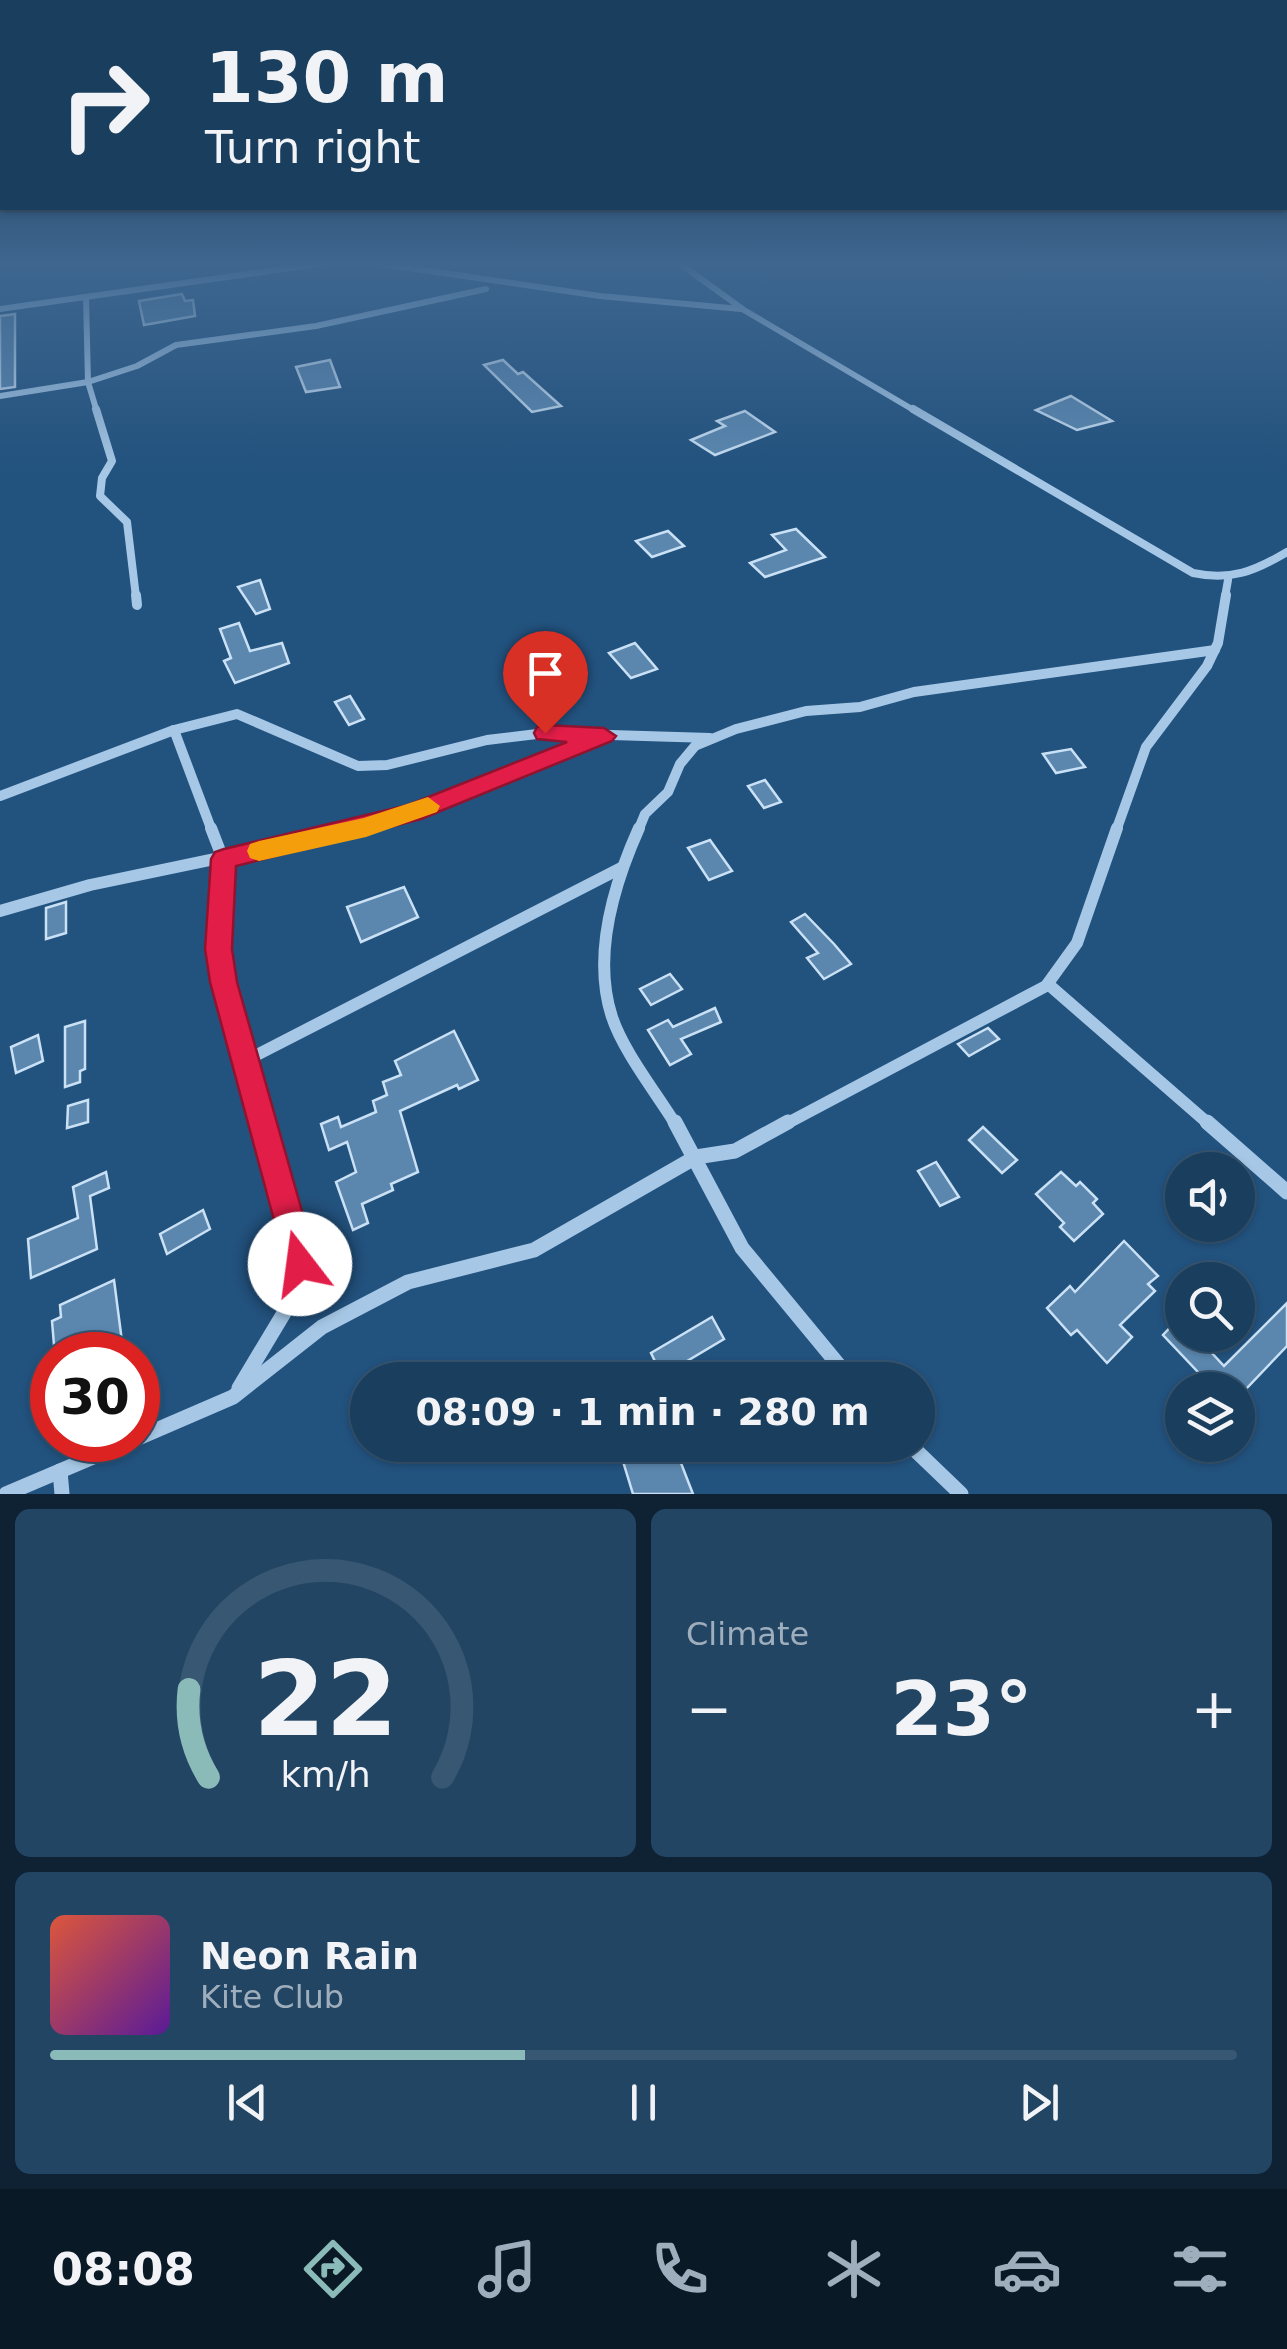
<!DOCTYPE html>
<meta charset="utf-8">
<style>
:root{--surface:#1a3e5e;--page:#234564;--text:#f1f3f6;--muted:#9faebc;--line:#385773;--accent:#8bbbb9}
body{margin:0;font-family:"DejaVu Sans",sans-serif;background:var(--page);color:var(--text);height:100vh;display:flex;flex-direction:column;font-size:38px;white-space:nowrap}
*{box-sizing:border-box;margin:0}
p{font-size:32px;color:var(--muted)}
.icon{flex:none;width:55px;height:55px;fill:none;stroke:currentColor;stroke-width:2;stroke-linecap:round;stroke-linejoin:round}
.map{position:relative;height:1494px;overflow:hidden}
.sheet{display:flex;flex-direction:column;gap:15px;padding:15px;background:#0e2234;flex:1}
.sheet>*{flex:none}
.banner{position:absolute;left:0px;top:0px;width:1288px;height:210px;box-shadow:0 2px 8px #0004,0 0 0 2px var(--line);background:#1a3e5e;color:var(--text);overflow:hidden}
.fabs{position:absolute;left:1165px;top:1152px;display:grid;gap:20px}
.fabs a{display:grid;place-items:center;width:90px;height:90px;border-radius:50%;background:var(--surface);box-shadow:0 2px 8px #0004,0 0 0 2px var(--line);font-size:50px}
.speed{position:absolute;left:30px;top:1332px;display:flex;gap:20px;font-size:50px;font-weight:700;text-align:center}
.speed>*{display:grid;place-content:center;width:130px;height:130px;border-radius:50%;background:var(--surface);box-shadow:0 2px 8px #0004,0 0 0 2px var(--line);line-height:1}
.speed .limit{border:15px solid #d22;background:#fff;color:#111}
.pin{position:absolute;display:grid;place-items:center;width:85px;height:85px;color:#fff;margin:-102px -42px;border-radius:50% 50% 50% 0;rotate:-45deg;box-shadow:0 0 10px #0007}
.pin .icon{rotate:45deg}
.me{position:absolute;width:110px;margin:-55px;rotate:345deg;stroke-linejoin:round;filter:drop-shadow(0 0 8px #0008)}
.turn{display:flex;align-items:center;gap:35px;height:210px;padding:0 40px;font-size:45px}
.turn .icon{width:130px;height:130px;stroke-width:2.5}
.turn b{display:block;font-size:70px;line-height:85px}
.big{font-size:75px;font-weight:800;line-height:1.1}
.sheet .card{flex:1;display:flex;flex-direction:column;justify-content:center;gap:15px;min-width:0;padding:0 35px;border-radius:15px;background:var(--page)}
.sheet .dial{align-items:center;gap:0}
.dial svg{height:260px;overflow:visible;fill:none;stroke:var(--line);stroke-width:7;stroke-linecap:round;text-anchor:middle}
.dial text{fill:var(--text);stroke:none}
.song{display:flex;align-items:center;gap:30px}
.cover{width:120px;height:120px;border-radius:15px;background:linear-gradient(135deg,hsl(10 70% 55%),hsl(270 70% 35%))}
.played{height:10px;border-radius:5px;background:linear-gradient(90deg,var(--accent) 40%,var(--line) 40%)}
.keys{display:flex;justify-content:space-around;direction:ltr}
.heat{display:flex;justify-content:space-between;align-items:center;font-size:55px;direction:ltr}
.sheet .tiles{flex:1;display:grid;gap:15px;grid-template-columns:1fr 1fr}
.card:last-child{grid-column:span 2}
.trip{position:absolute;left:350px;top:1362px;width:585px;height:100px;border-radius:50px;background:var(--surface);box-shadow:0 2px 8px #0004,0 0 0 2px var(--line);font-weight:800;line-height:100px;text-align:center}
.tabs{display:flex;height:160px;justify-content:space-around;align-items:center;background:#0a1926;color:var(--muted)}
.tabs .icon{width:70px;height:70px}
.tabs .selected{color:var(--accent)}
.tabs b{font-size:45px;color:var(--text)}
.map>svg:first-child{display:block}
.building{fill:#5b87af;stroke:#cae1f5;stroke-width:2.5}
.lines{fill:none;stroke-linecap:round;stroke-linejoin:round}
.street-far4{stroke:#a6c8e6;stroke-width:6}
.street-far3{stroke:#a6c8e6;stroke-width:8}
.street-far2{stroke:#a6c8e6;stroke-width:10}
.street-far1{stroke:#a6c8e6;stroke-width:12}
.street{stroke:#a6c8e6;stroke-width:15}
.route{fill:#e11d48;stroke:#92132f;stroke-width:2.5}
.slow{fill:#f59e0b}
</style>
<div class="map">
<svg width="1287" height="1494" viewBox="0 0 1287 1494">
<rect width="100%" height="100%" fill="#22527e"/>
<g class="building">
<polygon points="182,294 185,301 193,300 195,316 144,325 139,301"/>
<polygon points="15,314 15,387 0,389 0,316"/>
<polygon points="330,360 340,387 306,392 296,367"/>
<polygon points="503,360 518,374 523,372 561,406 532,412 484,365"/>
<polygon points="1071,396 1112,421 1077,430 1036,410"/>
<polygon points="745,411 775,432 715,455 691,440 725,426 717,421"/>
<polygon points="796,529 825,557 765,577 750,563 786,550 772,535"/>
<polygon points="668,531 684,546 652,557 636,541"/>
<polygon points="260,580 270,609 256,614 238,587"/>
<polygon points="239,623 250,651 282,643 289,663 235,683 224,661 231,658 220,629"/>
<polygon points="635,643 657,669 631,678 609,653"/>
<polygon points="350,696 364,719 349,725 335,702"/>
<polygon points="1071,749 1085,767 1056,773 1043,754"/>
<polygon points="765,780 781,802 764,808 748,786"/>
<polygon points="710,840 732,871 709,880 688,848"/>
<polygon points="404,887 418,917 361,942 347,907"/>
<polygon points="66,902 66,933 46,939 46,908"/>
<polygon points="805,914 834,944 851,964 824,979 807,958 818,953 791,922"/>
<polygon points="670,974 682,989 651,1005 640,989"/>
<polygon points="715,1008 721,1022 681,1039 691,1054 670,1065 648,1030 668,1020 673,1027"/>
<polygon points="85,1021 85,1069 80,1071 80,1082 65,1087 65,1027"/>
<polygon points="988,1028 999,1039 969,1056 958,1044"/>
<polygon points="454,1031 478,1080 459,1089 457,1085 400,1111 418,1172 391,1184 393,1190 362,1204 368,1223 353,1230 336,1182 356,1172 347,1142 329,1150 321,1124 338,1117 341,1127 376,1112 373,1101 387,1095 383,1082 401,1075 395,1061"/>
<polygon points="38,1035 43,1061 16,1073 11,1047"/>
<polygon points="88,1100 88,1122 67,1128 68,1106"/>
<polygon points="983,1127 1017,1160 1002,1173 969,1140"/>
<polygon points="936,1162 959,1197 940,1206 918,1171"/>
<polygon points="106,1172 109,1188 90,1196 97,1249 31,1278 28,1239 78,1218 73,1187"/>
<polygon points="1061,1172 1076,1186 1080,1182 1097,1199 1093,1203 1103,1214 1074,1241 1060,1227 1064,1223 1036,1194"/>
<polygon points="203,1210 210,1229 167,1254 160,1234"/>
<polygon points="1124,1241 1158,1276 1148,1284 1155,1291 1120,1325 1132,1337 1107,1363 1077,1330 1071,1335 1047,1308 1070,1286 1075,1292"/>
<polygon points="114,1280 123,1349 110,1355 63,1355 61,1342 54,1345 52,1321 61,1317 60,1305"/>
<polygon points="1287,1303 1287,1346 1245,1390 1215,1390 1163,1335 1182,1315 1182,1335 1195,1335 1224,1366"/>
<polygon points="712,1317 724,1339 662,1376 651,1353"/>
<polygon points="618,1445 674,1445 693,1494 633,1494"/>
</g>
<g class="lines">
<g class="street-far4">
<polyline points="375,263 600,296 741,309"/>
<polyline points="679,263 744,310 917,412"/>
<polyline points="86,297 88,382 97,412"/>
<polyline points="0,309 326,263"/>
<polyline points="0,396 88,382 137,366 176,345 316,326 486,289"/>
</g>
<g class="street-far3">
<polyline points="96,409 112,461 102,478 100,496 127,522 136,597"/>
<path d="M913,409L1193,573C1231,581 1255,571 1287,552"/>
<polyline points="1225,597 1228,580"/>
</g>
<g class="street-far2">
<polyline points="136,595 137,605"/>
<polyline points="174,730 212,831"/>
<polyline points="0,796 174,730 237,714 358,766 387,765 487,740 545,733 710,738"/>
<polyline points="352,831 424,809 599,738"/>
<polyline points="638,831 645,814 668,792 680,764 695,746 736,729 806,711 860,707 914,692 1215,650"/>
<polyline points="1116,831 1146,747 1207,666 1218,643 1226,595"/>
</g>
<g class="street-far1">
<polyline points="211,828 223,859 219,949 223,982 262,1125"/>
<path d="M639,828C613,886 592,956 612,1017C623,1051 657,1094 676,1125"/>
<polyline points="0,911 90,885 363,828"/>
<polyline points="1048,984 1210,1125"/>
<polyline points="245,1061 621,868"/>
<polyline points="784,1125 1046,986 1077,943 1117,828"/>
</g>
<g class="street">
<polyline points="675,1122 742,1248 851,1380"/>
<polyline points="1207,1122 1287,1192"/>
<polyline points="239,1388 293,1298 300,1264 261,1122"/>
<polyline points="138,1438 233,1397 322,1327 408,1282 534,1250 696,1157 735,1151 788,1122"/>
<polyline points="910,1445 961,1494"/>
<polyline points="60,1471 62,1494"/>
<polyline points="6,1494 133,1440"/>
</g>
</g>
<linearGradient id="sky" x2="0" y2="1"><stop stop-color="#132d45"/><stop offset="0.56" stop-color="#3e668f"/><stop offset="1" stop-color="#3e668f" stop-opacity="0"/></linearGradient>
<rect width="1287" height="472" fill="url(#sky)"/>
<polygon class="route" points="545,725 604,728 616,736 612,741 421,819 236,866 232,949 237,982 317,1264 312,1276 300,1281 289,1276 210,982 205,949 211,859 215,852 224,849 408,805 567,742 537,739 534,733 537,727"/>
<polygon class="slow" points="428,797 440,806 437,812 366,837 259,861 250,858 247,851 250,844 259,841 364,818"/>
</svg>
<div class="fabs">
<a><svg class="icon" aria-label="sound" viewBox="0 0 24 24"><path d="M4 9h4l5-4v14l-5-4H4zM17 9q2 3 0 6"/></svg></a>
<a><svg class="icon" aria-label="search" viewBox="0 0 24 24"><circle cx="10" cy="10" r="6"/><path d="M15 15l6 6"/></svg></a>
<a><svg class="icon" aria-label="layers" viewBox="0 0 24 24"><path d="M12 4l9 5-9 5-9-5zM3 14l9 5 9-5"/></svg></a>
</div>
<div class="speed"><div class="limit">30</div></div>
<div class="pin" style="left:545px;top:733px;background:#d93025"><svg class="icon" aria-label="arrive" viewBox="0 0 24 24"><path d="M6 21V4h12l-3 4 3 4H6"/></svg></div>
<svg class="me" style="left:300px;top:1264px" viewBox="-20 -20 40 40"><circle r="19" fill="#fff"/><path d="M0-13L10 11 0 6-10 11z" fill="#e11d48"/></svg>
<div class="trip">08:09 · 1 min · 280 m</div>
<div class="banner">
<div class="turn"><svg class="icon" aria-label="right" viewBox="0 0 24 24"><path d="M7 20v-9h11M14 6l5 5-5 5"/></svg><div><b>130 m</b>Turn right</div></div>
</div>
</div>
<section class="sheet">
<div class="tiles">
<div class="card dial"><svg viewBox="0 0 100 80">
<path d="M14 69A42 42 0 1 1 86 69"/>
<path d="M14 69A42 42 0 0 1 8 42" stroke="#8bbbb9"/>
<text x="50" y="56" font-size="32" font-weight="700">22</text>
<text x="50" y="72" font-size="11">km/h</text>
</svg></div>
<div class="card"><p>Climate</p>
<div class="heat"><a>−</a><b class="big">23°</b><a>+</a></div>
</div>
<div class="card">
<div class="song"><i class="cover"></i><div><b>Neon Rain</b><p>Kite Club</p></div></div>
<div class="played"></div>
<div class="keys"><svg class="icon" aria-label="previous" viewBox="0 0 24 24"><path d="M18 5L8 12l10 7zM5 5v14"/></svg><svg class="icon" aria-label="pause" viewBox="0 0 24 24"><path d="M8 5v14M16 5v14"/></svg><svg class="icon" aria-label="next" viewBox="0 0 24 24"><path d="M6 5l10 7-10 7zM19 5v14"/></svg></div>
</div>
</div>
</section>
<nav class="tabs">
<b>08:08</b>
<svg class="icon selected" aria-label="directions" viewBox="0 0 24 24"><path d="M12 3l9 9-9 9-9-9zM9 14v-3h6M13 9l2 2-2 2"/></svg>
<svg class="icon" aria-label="music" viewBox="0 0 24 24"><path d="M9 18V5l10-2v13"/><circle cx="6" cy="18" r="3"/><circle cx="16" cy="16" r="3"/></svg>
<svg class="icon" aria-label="phone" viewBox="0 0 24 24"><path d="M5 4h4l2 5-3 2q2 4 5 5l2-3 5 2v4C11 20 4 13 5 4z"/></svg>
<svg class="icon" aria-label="climate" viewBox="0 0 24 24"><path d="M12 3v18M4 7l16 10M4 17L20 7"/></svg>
<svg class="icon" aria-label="car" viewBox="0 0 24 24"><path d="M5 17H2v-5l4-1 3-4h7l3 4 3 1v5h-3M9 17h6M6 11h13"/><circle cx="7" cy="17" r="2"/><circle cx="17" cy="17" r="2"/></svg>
<svg class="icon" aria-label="filters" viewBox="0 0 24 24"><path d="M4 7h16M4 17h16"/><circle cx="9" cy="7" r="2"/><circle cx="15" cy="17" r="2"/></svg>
</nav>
